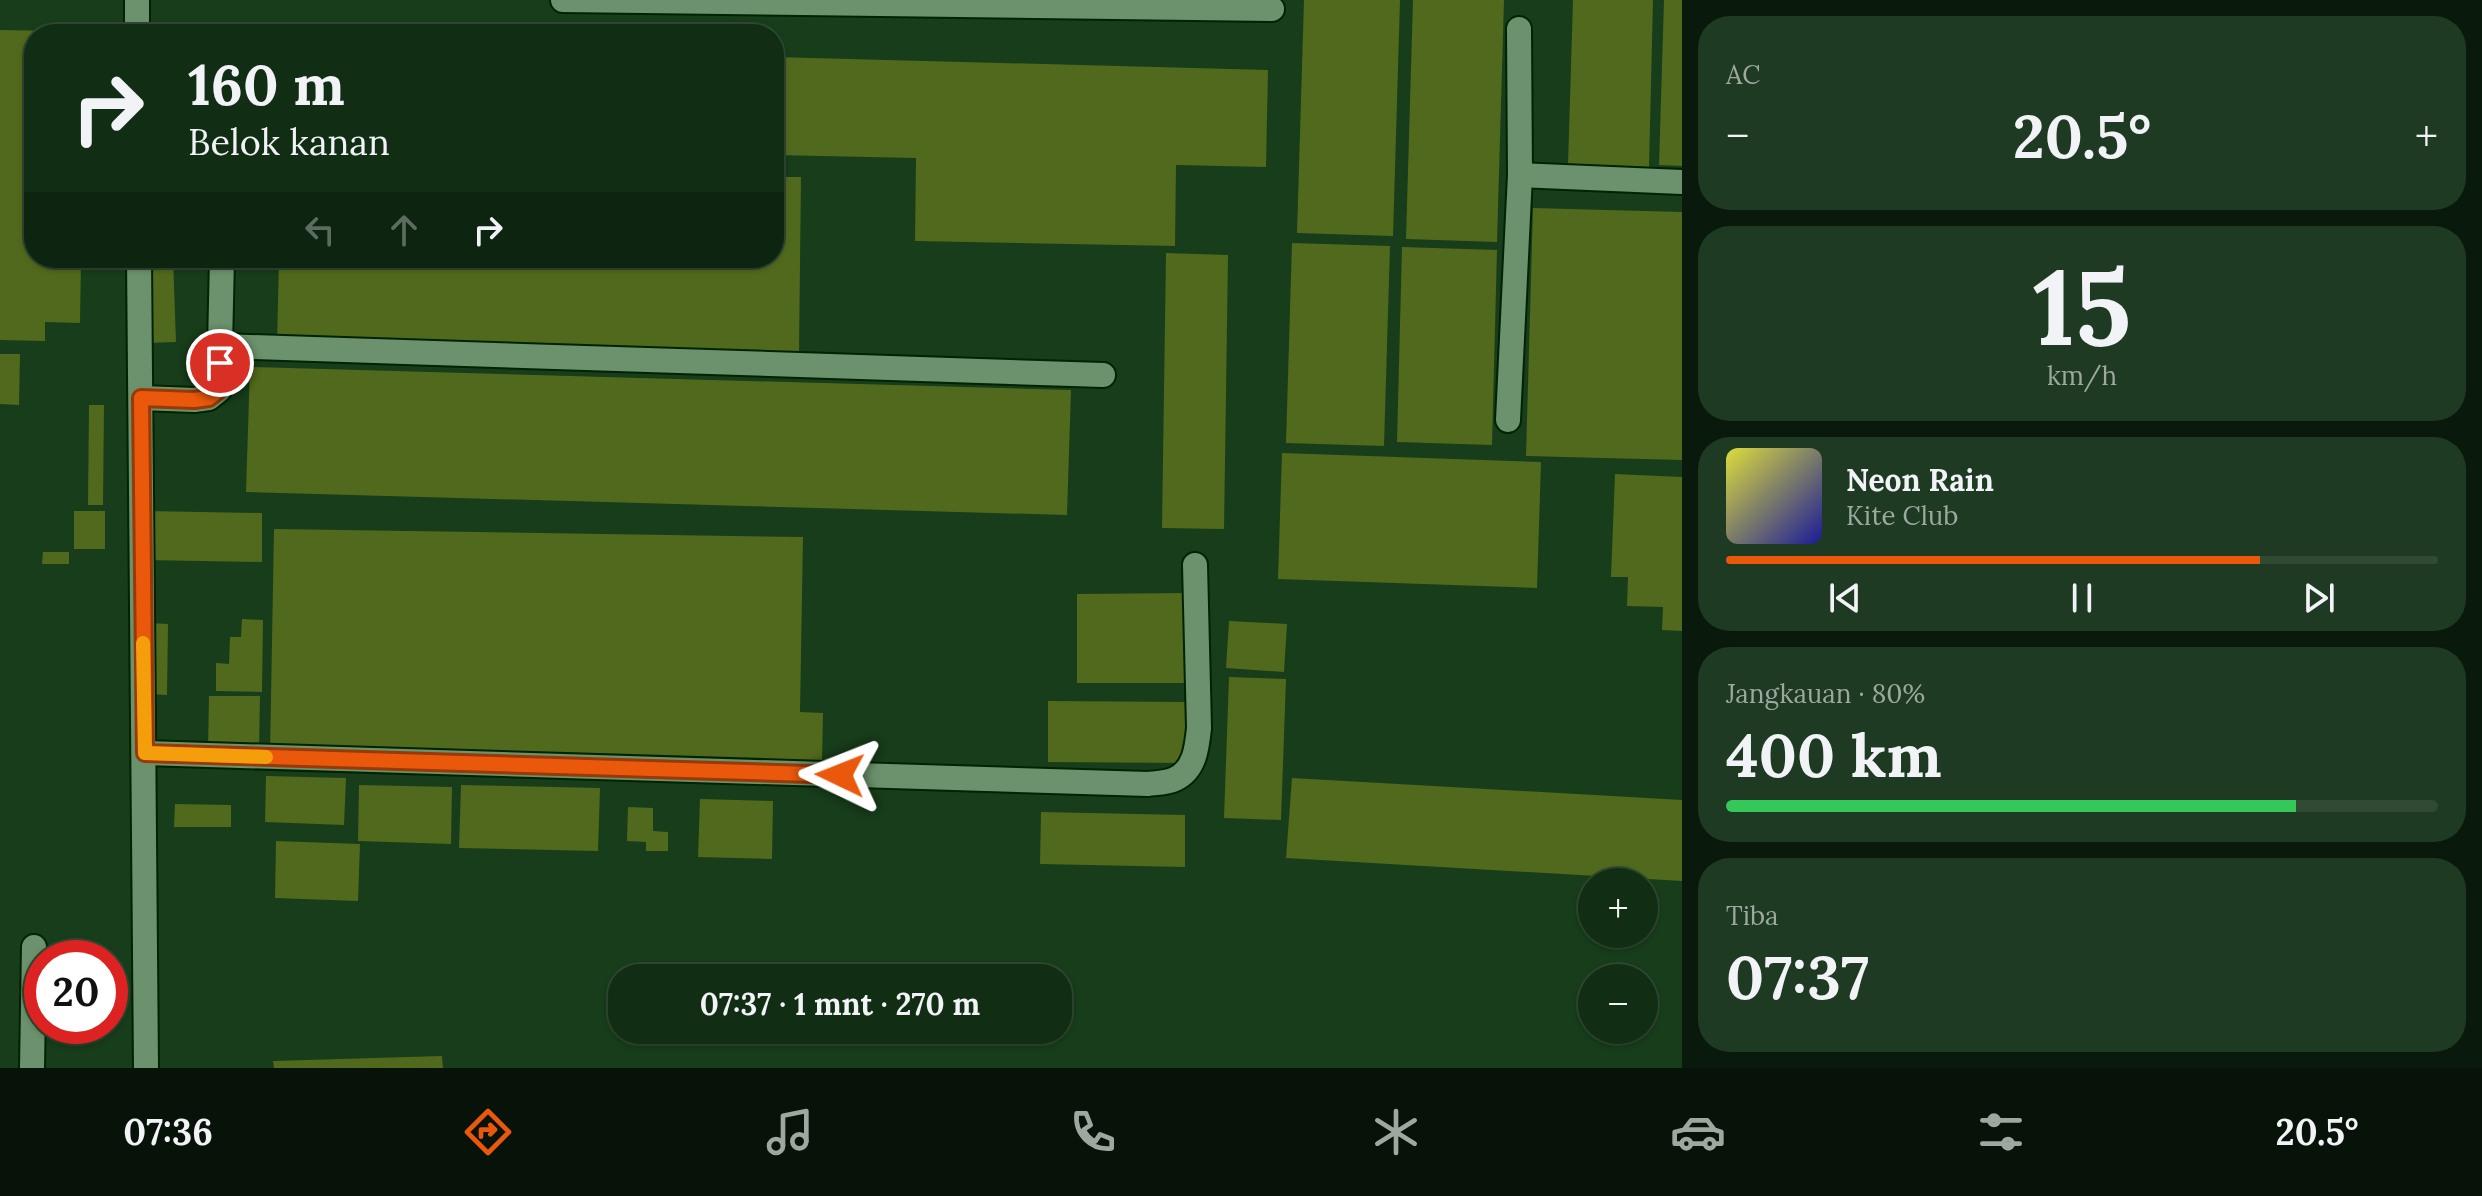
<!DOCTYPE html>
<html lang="id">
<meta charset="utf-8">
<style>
:root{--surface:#112e14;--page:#1e3a22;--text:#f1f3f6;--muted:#9ca8a0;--line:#304a34;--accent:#ea580c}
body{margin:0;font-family:Lora,serif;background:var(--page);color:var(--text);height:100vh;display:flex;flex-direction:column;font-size:30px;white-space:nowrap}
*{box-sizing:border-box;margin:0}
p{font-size:26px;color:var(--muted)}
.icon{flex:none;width:44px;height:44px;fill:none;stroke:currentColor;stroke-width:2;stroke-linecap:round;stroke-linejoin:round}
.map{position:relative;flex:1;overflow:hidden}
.side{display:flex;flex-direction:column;gap:16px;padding:16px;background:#09190b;width:800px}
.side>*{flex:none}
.hud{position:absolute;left:24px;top:24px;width:760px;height:244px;border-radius:32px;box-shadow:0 2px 6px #0004,0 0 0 2px var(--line);background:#112e14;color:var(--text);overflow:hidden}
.fabs{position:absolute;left:1578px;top:868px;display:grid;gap:16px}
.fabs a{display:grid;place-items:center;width:80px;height:80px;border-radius:50%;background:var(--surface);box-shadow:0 2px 6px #0004,0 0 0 2px var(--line);font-size:40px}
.speed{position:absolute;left:24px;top:940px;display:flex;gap:16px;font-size:40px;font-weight:700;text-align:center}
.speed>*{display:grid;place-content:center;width:104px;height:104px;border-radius:50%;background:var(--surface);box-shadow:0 2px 6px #0004,0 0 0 2px var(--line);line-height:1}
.speed .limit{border:12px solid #d22;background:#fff;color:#111}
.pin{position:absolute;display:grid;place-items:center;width:68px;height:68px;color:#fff;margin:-34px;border:4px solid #fff;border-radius:50%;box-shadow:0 2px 8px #0007}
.me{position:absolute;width:88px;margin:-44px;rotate:272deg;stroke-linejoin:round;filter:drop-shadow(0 0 6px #0008)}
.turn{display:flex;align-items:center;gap:28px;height:168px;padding:0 32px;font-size:36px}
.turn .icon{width:104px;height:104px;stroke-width:2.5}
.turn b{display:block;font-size:56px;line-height:68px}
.lanes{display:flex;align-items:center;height:76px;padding:0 32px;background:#0003;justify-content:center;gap:40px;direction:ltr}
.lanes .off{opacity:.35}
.big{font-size:60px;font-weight:800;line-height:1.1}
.side .tile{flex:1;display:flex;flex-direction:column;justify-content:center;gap:12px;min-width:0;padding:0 28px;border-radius:32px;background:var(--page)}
.side .dial{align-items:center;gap:0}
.dial b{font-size:104px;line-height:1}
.song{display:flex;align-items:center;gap:24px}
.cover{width:96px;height:96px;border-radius:12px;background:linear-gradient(135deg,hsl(60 70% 55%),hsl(240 70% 35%))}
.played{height:8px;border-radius:4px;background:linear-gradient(90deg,var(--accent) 75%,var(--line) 75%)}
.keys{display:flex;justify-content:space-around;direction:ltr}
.heat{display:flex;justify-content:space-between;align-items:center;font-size:44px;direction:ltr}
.charge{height:12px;border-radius:6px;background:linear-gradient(90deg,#34c759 80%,var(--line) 0)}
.trip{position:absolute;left:608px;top:964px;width:464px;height:80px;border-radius:32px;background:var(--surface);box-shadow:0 2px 6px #0004,0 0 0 2px var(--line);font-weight:800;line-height:80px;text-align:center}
.tab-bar{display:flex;height:128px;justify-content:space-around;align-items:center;background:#071208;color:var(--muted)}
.tab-bar .icon{width:56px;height:56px}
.tab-bar .selected{color:var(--accent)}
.tab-bar b{font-size:36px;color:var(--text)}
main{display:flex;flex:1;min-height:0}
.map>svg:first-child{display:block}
.building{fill:#51691c}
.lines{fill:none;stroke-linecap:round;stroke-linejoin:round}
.minor-casing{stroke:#002303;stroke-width:28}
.minor{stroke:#6b926c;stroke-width:24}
.route-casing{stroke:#983908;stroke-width:20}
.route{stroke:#ea580c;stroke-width:14}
.slow{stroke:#f59e0b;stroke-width:14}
</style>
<main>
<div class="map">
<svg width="1682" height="1068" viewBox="0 0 1682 1068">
<rect width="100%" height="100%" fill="#173d1a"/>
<g class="building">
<polygon points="1304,0 1400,0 1393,236 1297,233"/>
<polygon points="1413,0 1504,0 1497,242 1406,239"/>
<polygon points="1573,0 1653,0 1649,167 1568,165"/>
<polygon points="1664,0 1682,0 1682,166 1659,165"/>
<polygon points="0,30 60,31 60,34 34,34 34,258 81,258 80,323 45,322 45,341 0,340"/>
<polygon points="774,57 1268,70 1266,167 1176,165 1175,246 915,241 916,158 774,155"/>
<polygon points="774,177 801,177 799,353 277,344 279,258 774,258"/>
<polygon points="1533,208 1682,212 1682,460 1526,456"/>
<polygon points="1292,243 1390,246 1384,446 1286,443"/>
<polygon points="1402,247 1497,250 1492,445 1397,442"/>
<polygon points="1166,253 1228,255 1224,529 1162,528"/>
<polygon points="144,258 173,258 176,342 146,343"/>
<polygon points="0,354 20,354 19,405 0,404"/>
<polygon points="250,367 1071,390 1067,515 246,492"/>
<polygon points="89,405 104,405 103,505 88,505"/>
<polygon points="1282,453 1541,462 1537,588 1278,579"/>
<polygon points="1615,474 1682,477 1682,631 1662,630 1663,607 1627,606 1628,577 1611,577"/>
<rect x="74" y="511" width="31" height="38"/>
<polygon points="146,511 262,513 262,562 145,560"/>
<polygon points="274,529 803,537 800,712 823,713 822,763 270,754"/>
<polygon points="43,552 69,552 69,564 42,564"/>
<polygon points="1189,593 1190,683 1077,683 1077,594"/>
<polygon points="242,619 263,620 262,692 216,691 216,663 229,664 230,637 241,637"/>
<polygon points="1229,621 1287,624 1284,672 1226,668"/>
<polygon points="149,623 168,624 167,695 148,694"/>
<polygon points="1229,677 1286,679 1281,820 1224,818"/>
<polygon points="209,696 260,696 259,750 208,749"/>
<polygon points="1048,701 1187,702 1187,763 1048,762"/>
<polygon points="266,776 346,778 344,825 265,822"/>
<polygon points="1292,778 1682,800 1682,881 1286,858"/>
<polygon points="359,785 452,787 451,844 358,841"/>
<polygon points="461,785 600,788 598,851 459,848"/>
<polygon points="700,799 773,801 772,859 698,857"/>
<polygon points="175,804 231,805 231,827 174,827"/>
<polygon points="628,807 653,808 653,831 668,832 668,851 646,851 646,842 627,841"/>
<polygon points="1041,812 1185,815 1185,867 1040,864"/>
<polygon points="276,841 360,844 358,901 275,898"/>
<polygon points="442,1056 443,1068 274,1068 273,1061"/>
</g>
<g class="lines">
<defs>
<g id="minor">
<polyline points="137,0 137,34"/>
<polyline points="563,0 1272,9"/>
<polyline points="1520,175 1682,182"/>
<polyline points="139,258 146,1068"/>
<polyline points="221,346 1103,375"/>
<polyline points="141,398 194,400 209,398 219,390 222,258"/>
<polyline points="1508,420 1520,175 1519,29"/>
<path d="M145,753L1148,784C1156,783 1167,783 1175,779C1195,770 1197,747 1199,728L1195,565"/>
<polyline points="32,1068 34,947"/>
</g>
</defs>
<use href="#minor" class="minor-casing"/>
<use href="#minor" class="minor"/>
</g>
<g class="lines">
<defs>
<polyline id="route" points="220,363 219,390 209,398 194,400 141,398 145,753 840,775"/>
</defs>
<use href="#route" class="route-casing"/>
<use href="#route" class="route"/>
<polyline class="slow" points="143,643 145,753 266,757"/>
</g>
</svg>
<div class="fabs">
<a>+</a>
<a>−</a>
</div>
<div class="speed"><div class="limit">20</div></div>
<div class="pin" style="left:220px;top:363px;background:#d93025"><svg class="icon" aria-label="arrive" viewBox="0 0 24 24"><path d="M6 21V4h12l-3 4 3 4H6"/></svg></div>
<svg class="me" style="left:840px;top:775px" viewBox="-20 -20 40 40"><path d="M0-17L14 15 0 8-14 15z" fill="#ea580c" stroke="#fff" stroke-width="4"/></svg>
<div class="trip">07:37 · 1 mnt · 270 m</div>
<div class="hud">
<div class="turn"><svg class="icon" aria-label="right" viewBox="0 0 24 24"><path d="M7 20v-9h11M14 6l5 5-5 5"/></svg><div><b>160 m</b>Belok kanan</div></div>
<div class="lanes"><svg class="icon off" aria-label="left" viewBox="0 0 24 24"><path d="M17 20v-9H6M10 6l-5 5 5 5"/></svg><svg class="icon off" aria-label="ahead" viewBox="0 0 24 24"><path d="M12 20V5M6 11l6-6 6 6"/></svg><svg class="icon" aria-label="right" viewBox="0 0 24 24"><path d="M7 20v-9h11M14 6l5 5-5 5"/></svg></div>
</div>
</div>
<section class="side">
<div class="tile"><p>AC</p>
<div class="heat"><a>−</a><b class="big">20.5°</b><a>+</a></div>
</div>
<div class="tile dial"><b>15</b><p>km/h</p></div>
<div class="tile">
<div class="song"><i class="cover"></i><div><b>Neon Rain</b><p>Kite Club</p></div></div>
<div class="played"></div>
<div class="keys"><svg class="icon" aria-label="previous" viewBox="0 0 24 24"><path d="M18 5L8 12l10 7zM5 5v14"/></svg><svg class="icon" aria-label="pause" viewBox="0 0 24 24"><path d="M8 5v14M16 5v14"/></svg><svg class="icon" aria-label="next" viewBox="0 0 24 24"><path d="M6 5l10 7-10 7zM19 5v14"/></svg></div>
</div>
<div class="tile"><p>Jangkauan · 80%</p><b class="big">400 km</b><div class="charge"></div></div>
<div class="tile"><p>Tiba</p><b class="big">07:37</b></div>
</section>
</main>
<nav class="tab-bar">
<b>07:36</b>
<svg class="icon selected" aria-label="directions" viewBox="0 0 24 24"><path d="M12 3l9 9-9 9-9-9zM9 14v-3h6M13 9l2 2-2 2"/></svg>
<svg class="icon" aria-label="music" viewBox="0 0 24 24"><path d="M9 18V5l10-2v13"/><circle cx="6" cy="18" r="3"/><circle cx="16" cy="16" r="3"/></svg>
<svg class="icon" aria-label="phone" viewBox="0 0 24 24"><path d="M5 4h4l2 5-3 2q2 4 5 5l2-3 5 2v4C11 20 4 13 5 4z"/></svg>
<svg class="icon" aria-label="climate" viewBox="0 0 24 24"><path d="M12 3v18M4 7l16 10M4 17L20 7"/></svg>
<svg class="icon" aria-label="car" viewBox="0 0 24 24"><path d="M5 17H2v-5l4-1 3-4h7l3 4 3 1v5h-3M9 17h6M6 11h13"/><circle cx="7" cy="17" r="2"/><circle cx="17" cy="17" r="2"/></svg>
<svg class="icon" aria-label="filters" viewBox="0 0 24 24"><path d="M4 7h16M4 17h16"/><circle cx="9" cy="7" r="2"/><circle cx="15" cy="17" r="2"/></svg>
<b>20.5°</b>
</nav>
